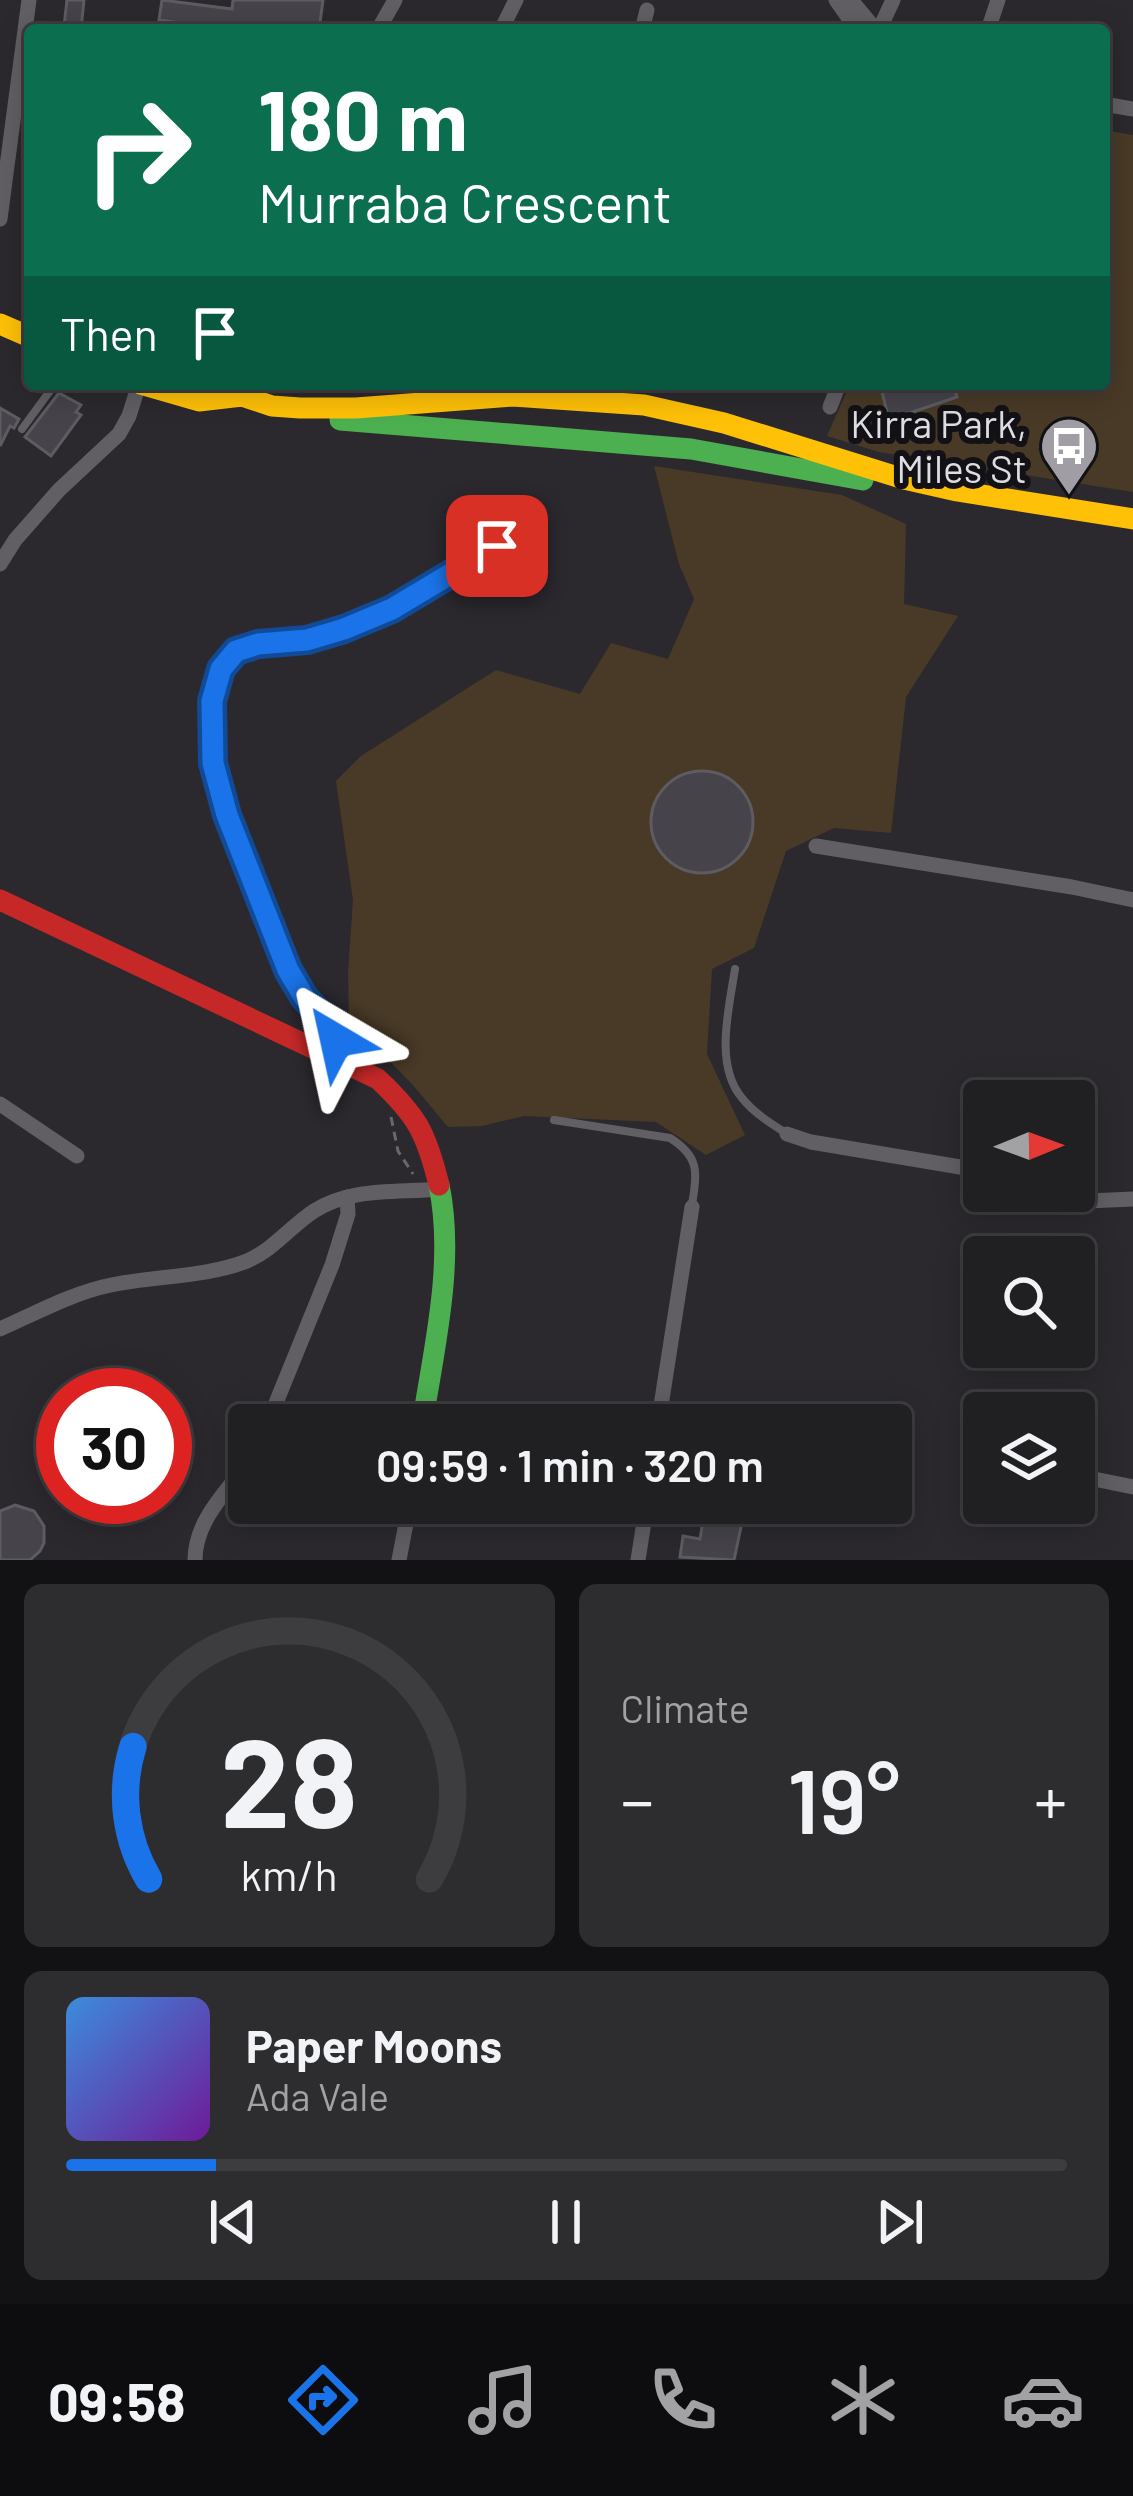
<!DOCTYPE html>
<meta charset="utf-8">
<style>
:root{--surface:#201f22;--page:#2d2c2f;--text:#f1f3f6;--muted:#a2a2a5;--line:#3d3d40;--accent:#1a73e8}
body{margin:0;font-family:Barlow,sans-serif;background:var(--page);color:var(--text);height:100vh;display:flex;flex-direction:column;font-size:45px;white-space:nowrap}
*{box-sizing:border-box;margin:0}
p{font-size:39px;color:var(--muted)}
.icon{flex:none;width:66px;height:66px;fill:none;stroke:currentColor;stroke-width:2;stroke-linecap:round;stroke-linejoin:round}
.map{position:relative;height:1560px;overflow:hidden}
.panel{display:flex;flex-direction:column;gap:24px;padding:24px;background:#121113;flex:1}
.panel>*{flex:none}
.guide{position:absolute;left:24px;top:24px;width:1086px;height:366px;border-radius:12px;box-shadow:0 6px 30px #0003,0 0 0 3px var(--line);background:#0b6e4f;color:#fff;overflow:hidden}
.needle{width:78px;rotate:89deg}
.fabs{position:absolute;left:963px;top:1080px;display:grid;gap:24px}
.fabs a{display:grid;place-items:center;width:132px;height:132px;border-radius:12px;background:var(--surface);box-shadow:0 6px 30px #0003,0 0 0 3px var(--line);font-size:60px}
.speed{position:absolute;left:36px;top:1368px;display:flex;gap:24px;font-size:60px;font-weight:700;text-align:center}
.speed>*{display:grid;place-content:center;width:156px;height:156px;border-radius:50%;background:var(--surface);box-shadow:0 6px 30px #0003,0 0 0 3px var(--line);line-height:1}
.speed .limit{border:18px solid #d22;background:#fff;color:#111}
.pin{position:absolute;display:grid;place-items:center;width:102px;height:102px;color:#fff;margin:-51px;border-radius:24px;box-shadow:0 6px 18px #0006}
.me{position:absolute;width:132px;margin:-66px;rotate:324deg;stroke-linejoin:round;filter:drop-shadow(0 0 9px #0008)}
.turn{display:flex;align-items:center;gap:42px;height:252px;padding:0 36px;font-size:54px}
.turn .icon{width:156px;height:156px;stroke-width:2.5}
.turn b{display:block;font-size:84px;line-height:102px}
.then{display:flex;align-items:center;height:114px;padding:0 36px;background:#0003;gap:24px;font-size:45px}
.big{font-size:90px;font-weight:600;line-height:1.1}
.panel .widget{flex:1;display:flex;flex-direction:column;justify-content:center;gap:18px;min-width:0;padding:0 42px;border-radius:18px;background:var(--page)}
.panel .dial{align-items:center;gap:0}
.dial svg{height:312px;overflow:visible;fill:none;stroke:var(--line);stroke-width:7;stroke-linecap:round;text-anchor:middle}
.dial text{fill:var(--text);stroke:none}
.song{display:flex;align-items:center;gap:36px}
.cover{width:144px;height:144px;border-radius:18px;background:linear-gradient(135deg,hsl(210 70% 55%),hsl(280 70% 35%))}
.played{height:12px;border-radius:6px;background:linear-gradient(90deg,var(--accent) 15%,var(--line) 15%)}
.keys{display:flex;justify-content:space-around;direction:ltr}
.heat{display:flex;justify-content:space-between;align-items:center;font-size:66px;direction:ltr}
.panel .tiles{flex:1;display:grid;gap:24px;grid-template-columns:1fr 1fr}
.widget:last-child{grid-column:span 2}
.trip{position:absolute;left:228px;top:1404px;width:684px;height:120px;border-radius:12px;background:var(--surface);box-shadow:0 6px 30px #0003,0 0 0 3px var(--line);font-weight:600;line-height:120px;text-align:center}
.dock{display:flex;height:192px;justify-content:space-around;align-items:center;background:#0d0c0e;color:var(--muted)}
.dock .icon{width:84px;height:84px}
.dock .current{color:var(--accent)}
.dock b{font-size:54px;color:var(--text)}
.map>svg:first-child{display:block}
.green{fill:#493a27}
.building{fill:#46434b;stroke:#5d5c60;stroke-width:3}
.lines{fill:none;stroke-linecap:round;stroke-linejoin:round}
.path{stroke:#68676a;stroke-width:3;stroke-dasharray:9 6;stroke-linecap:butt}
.lane{stroke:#615f64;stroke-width:8}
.street{stroke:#615f64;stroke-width:15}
.fast{stroke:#4caf50;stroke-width:21}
.slow{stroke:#ffc107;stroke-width:21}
.jam{stroke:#c62828;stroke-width:21}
.route-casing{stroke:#114b97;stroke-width:30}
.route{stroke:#1a73e8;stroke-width:21}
.labels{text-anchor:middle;stroke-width:12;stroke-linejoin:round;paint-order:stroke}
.poi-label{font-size:39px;fill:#dfdde3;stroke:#121115;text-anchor:end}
</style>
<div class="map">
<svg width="1133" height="1560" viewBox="0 0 1133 1560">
<rect width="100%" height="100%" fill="#2b292e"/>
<g class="green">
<polygon points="1104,130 1133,135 1133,492 879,452 827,436 850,384 1104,384"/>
<polygon points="654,466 842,495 906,524 904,604 958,616 906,697 891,833 834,828 786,851 754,948 712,969 707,1054 745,1135 706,1155 656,1122 524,1116 482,1126 448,1127 412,1084 349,1020 348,972 353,900 336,781 361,756 496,670 580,694 611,643 668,659 694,599 679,564"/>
</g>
<g class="building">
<polygon points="67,0 84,0 81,29 64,26"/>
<polygon points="162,0 232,9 233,0 323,0 319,30 231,30 159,20"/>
<polygon points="880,384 953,384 957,397 889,420"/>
<polygon points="59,393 81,405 76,412 81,415 51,456 25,437"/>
<polygon points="0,408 19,419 14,428 10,426 0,446"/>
<circle cx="702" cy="822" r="51"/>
<polygon points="706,1503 764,1503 762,1516 744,1513 734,1560 680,1557 683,1536 700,1539"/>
<polygon points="15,1505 34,1511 44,1526 44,1543 40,1551 30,1560 0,1560 0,1511"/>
</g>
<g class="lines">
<polyline class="path" points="391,1117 398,1151 413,1174"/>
<g class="lane">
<polyline points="22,429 55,384"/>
<path d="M735,969C729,1008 714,1065 742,1098C754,1113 770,1123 786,1133"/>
<path d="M554,1120L670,1138C700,1157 697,1172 692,1205"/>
<polyline points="965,1455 984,1470"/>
</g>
<g class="street">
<polyline points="836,0 857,30"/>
<polyline points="851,0 876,30"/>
<polyline points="378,30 395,0"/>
<polyline points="501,30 516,0"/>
<polyline points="642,30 647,10"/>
<polyline points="879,30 893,0"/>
<polyline points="988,30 998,0"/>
<polyline points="1104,104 1133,109"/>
<polyline points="0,219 29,0"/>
<polyline points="830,407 839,384"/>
<polyline points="0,564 15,540 59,490 119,434 129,416 139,384"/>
<polyline points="816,846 1072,887 1133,900"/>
<polyline points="329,1055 336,1040 335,1033 304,997 288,970 227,815 213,763 212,701 221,669 237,651 258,643 307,640 344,629 391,609 498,546"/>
<polyline points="0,1104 77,1156"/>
<polyline points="787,1134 811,1142 984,1171"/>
<polyline points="1049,1191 1088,1201 1133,1199"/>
<path d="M0,1329C36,1313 72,1293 111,1285C153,1276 207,1277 247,1261C273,1250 291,1226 314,1211C351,1187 397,1193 439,1189"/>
<polyline points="660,1412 737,1425"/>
<polyline points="267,1425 332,1265 348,1214 347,1197"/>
<polyline points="658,1425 692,1207"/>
<polyline points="1074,1475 1133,1487"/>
<path d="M195,1560C195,1520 227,1492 249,1461"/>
<polyline points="399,1560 410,1503"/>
<polyline points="638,1560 647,1503"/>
</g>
<g class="fast">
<polyline points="340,420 691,449 863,480"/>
<path d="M422,1425C434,1348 455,1262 439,1185"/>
</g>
<g class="slow">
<polyline points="0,324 30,337"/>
<polyline points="140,384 199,401 242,396 272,406 300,408 356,408 513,396 644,405 724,423 904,479 957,491 1133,519"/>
</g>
<path class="jam" d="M0,900L378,1079C417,1116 426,1132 439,1185"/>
</g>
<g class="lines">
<defs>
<polyline id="route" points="336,1040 331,1027 304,997 288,970 227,815 213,763 212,701 221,669 236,651 258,644 307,640 344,629 392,609 497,546"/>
</defs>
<use href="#route" class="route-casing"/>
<use href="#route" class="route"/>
</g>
<defs>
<symbol id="bus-pin" viewBox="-11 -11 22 30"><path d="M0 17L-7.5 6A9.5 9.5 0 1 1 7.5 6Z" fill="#a09ea4" stroke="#121115"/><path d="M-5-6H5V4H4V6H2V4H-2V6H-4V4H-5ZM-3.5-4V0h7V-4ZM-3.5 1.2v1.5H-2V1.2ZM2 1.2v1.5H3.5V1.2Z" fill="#fff"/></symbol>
</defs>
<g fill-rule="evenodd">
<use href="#bus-pin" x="1036" y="413" width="66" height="90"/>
</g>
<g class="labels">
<g class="poi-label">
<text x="1027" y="438">Kirra Park,<tspan x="1027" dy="45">Miles St</tspan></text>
</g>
</g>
</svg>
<div class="fabs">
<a><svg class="needle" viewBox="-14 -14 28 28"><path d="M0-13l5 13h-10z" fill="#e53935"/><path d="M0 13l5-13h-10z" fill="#a2a2a5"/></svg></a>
<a><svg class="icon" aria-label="search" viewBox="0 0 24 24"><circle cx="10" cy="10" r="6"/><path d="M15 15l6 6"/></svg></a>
<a><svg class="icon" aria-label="layers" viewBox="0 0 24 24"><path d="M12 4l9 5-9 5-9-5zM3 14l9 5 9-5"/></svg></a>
</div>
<div class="speed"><div class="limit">30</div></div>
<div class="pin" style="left:497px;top:546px;background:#d93025"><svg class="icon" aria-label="arrive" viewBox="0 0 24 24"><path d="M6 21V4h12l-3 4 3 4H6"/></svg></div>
<svg class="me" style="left:336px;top:1040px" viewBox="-20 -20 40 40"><path d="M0-17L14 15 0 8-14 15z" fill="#1a73e8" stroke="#fff" stroke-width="4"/></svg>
<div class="trip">09:59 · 1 min · 320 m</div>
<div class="guide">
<div class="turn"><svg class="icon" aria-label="right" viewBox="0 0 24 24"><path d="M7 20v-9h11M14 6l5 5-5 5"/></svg><div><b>180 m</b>Murraba Crescent</div></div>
<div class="then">Then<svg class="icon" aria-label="arrive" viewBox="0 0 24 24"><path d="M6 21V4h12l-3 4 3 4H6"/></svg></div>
</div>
</div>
<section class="panel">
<div class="tiles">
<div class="widget dial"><svg viewBox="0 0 100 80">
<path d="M14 69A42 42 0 1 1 86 69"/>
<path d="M14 69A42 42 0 0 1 10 35" stroke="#1a73e8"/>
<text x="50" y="56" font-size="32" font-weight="700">28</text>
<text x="50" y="72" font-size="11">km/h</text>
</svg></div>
<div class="widget"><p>Climate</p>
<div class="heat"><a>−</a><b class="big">19°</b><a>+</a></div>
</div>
<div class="widget">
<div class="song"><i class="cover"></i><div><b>Paper Moons</b><p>Ada Vale</p></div></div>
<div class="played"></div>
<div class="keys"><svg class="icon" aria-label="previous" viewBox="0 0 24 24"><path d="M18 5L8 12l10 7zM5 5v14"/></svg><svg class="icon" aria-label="pause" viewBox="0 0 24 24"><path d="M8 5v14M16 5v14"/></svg><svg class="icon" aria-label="next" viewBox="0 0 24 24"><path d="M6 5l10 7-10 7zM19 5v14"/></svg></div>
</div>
</div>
</section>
<nav class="dock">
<b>09:58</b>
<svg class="icon current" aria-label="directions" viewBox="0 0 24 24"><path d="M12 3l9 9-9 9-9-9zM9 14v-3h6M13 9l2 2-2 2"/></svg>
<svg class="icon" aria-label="music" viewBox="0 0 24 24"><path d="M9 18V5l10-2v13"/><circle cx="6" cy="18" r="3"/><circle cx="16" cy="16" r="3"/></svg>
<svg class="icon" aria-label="phone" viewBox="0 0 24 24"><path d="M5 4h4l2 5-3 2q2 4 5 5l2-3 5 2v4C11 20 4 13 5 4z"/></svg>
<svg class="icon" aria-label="climate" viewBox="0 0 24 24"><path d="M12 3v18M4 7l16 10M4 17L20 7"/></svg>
<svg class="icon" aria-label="car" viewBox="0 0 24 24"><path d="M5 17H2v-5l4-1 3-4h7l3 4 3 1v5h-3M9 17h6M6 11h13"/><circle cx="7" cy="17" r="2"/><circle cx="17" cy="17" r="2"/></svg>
</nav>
